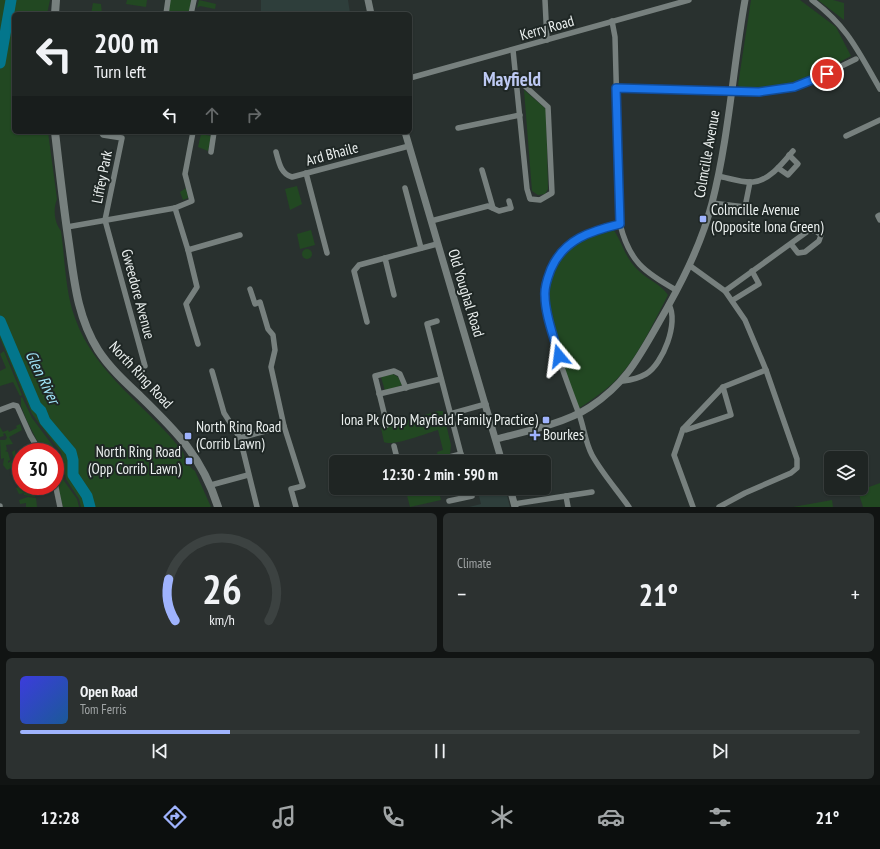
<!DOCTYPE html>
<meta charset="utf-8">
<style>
:root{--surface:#1f2523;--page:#2c3130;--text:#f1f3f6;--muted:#a1a5a6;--line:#3c4241;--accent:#9fb3fd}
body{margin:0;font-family:"PT Sans Narrow",sans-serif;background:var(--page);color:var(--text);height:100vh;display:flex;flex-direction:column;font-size:15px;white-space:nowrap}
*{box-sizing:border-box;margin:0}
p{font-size:13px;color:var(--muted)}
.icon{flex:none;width:22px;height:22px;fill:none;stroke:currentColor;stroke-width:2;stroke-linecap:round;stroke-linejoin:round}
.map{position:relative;height:507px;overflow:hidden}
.drawer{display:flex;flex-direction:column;gap:6px;padding:6px;background:#111413;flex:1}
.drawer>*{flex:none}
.top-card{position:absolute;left:12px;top:12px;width:400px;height:122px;border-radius:6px;box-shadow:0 1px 3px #0004,0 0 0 1px var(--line);background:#1f2523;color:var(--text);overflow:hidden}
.fabs{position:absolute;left:824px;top:451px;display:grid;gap:8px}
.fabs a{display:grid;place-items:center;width:44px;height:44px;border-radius:6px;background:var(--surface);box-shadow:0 1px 3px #0004,0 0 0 1px var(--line);font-size:20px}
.speed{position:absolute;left:12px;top:443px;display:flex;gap:8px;font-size:20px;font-weight:700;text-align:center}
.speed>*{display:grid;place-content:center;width:52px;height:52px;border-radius:50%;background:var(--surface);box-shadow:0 1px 3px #0004,0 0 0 1px var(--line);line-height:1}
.speed .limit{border:6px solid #d22;background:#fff;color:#111}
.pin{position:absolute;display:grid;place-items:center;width:34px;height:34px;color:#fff;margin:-17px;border:2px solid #fff;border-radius:50%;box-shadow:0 1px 4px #0007}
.me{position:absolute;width:44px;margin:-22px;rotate:344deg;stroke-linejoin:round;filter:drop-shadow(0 0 3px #0008)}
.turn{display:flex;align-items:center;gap:14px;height:84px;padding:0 16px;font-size:18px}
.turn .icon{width:52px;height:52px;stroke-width:2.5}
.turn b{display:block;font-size:28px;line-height:34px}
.lanes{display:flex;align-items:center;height:38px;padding:0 16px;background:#0003;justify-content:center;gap:20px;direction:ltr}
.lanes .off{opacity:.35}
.big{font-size:30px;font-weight:800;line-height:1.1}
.drawer .widget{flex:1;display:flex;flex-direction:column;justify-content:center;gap:6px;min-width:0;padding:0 14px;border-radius:6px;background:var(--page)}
.drawer .dial{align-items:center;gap:0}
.dial svg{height:104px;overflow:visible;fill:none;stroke:var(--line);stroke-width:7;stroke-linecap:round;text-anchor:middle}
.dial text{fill:var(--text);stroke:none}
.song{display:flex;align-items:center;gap:12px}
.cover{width:48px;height:48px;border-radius:6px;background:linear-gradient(135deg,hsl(240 70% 55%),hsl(210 70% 35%))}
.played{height:4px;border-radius:2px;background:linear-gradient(90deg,var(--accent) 25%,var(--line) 25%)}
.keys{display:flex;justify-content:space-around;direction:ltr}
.heat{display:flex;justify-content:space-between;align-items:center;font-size:22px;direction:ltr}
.drawer .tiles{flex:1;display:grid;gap:6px;grid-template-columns:1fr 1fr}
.widget:last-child{grid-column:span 2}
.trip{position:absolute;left:329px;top:455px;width:222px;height:40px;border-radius:6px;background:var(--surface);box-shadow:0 1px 3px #0004,0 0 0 1px var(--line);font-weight:800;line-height:40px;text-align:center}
.dock{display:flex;height:64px;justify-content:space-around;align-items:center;background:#0c0f0e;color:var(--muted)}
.dock .icon{width:28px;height:28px}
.dock .active{color:var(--accent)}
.dock b{font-size:18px;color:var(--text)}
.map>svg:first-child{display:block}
.built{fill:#2e3e3b}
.green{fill:#224822}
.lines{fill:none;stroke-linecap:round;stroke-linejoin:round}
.river{stroke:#03768c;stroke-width:11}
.minor{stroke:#77807e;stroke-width:5.5}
.tertiary{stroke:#77807e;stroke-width:7}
.secondary{stroke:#77807e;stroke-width:8}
.route-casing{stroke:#114b97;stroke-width:10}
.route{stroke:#1a73e8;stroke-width:7}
.poi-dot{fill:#9fb3fd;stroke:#1f2725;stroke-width:1.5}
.labels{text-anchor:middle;stroke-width:4;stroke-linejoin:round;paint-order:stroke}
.street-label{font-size:15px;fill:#ebf0ef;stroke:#1f2725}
.poi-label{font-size:15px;fill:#ebf0ef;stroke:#1f2725;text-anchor:start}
.water-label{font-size:16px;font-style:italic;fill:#a0e4f8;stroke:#1f2725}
.district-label{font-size:19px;font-weight:bold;fill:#bdc9f3;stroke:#1f2725}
</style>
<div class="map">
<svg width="880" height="507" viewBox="0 0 880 507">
<rect width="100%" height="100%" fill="#29312f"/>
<g class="built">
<polygon points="261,0 348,0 350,13 261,14"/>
<polygon points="477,488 505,488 510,507 469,507 481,504"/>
</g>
<g class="green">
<path d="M0,0H50L47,14H14V132H48L57,199C53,209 54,222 61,231C65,259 65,291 75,318C95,375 148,406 183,452C185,460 188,466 195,471L211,507H81L79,499L66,479L61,452L32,414L0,338Z"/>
<polygon points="127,0 147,0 146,7 126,4"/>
<polygon points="170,0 191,0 189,14 168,14"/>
<polygon points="199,0 216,4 215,9 200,6 197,8"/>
<polygon points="751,0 800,0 836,27 851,56 812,77 768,89 742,89 738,85"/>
<polygon points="818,0 833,0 844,3 844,20"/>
<polygon points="93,3 101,4 102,14 91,14"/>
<polygon points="524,90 546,109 548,189 545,194 538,195 532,191"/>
<polygon points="201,134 211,136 208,151 198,147"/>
<polygon points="297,186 302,204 290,210 285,189"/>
<polygon points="186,188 188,198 183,200 180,192"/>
<path d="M613,229C623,243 625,259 639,271C648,280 661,284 668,295C652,325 637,360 613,383C602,393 590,401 578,409C568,377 537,300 552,270C558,259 568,248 579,241C588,234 603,232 613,229Z"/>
<polygon points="311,230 315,245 300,249 297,234"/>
<circle cx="307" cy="254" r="5"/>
<polygon points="4,351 22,395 20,396 13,382 0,386 0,371 6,368 0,354"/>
<polygon points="393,374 398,377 402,385 385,391 381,377"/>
<polygon points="22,397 32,418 59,454 64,481 77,499 79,507 63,507 55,475 55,452 43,452 27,421 21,406 21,398"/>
<path d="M438,411H443L451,445L450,454L438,457L437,452L443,450L438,430C427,433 393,447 384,442L381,428Z"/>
<polygon points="20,424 22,430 9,437 13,444 6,445 7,450 5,451 8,452 10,460 8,461 8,463 14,459 12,452 15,450 16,458 19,456 21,459 16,462 17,465 20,463 21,467 17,469 15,466 7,470 3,465 4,458 1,459 0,440 5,440 7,438 5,433 3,434 4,436 0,437 0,427 3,432 8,430 9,432 17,428 16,426"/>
<polygon points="880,483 880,507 863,507 858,491"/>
<polygon points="21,486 34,486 35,488 30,490 31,492 34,491 35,497 24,495 24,493 19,494 16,488"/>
<polygon points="405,488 438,488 441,500 410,507"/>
<polygon points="28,497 36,498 37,507 26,507 26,503 20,504 19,500"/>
<polygon points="832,500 833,507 793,507"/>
</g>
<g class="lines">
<g class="river">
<polyline points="0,63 11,0"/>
<polyline points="0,321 36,406 41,411 45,421 71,452 73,460 73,475 87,496 90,507"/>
</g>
<g class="minor">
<polyline points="545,0 547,40"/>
<path d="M812,0C848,27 858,51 880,89"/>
<polyline points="166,14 168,0"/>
<polyline points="191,14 194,0"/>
<path d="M612,21L615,37L620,224C629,261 644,272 676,290"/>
<polyline points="513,50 527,189 530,199 540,200 552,193 548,107 516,78"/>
<polyline points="410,78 689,0"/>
<polyline points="616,88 744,93 775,91 813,80 856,59"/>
<polyline points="458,128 520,115"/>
<polyline points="101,132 103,135 122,138 105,220 145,366 137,368"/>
<polyline points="846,136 880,120"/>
<polyline points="211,152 214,132"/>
<path d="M276,152C279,163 281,174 292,177L409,146"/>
<polyline points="778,168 788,175 798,164 789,155"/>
<polyline points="482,170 493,208"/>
<polyline points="306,173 327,253"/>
<path d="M718,176C729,178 742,183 753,182C769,181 783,163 793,151"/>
<polyline points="405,188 421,248"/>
<polyline points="712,203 745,207 750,182"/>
<polyline points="175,208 188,250 240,235"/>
<polyline points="880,215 878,216 880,220"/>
<polyline points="431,221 488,206 499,211 511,208 509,201"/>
<path d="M620,224C595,230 570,236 555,259C549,269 544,285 545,297C548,333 566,380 579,414C584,427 585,442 592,455C602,473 617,490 629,507"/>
<polyline points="67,227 175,208 192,201 185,174 193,132"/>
<polyline points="188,250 197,287 186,304 198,344"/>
<polyline points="385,258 394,295"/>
<polyline points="689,265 725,291 745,320 766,370 797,459 797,468 791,473 745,493 719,507"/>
<polyline points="250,289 255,304 260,302 268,329 273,335 275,350 271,367 284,426 303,486 291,489 296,507"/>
<polyline points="725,291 808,231 816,231 821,235 819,241 805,252 798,253 791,244"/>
<polyline points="733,300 759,284 752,271"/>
<polyline points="437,321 427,324 463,462"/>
<polyline points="367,322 354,271 359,265 437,244"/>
<polyline points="212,371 224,413 240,438 257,507"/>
<path d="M623,381C631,380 639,378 646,374C663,364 679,322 669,305"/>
<polyline points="379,394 441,379"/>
<polyline points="0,410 13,405 17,406 30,435 40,452"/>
<polyline points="450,414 486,404"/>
<polyline points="387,425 375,376 394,371 400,374 406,388"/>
<polyline points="683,429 686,430 731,415 723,387"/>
<polyline points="240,438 284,426"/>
<polyline points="394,446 398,462"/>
<polyline points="430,462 461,454"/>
<polyline points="55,483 60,507"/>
<polyline points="211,485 248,475"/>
<polyline points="566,496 568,507"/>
<polyline points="449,501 472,496 470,488"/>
<polyline points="514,504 592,492"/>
<polyline points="0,506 0,507"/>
<polyline points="693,507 674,455 683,429 723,387 766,370"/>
</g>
<g class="tertiary">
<polyline points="368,0 371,14"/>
<polyline points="405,132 502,462"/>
<path d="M496,439C524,432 566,423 590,407C625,384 638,359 658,324C680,286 701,246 712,203C729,137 733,67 745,0"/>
<polyline points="510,488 515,507"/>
</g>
<g class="secondary">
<polyline points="55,14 56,0"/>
<path d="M55,132C59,167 63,202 68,237C74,277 76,315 98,350C109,367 124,381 139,395C176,431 202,456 218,507"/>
</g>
</g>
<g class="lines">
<defs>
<path id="route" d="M559,356C554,337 545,315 545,296C544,286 548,277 551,269C564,239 591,231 620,224L616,88L759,92L794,87L827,74"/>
</defs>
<use href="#route" class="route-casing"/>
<use href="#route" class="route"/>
</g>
<g class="poi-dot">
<rect x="699" y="215" width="8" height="8" rx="2"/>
<rect x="542" y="416" width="8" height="8" rx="2"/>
<path d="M533 429h4v4h4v4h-4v4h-4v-4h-4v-4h4z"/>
<rect x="184" y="432" width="8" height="8" rx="2"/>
<rect x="185" y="457" width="8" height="8" rx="2"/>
</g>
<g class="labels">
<g class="street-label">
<text transform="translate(547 28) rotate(-16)" y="5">Kerry Road</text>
<text transform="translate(332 154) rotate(-15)" y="5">Ard Bhaile</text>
<text transform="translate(707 154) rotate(-80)" y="5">Colmcille Avenue</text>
<text transform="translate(102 177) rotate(-79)" y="5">Liffey Park</text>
<text transform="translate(466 293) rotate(73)" y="5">Old Youghal Road</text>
<text transform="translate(138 294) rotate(75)" y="5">Gweedore Avenue</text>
<text transform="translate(141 375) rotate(47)" y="5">North Ring Road</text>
</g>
<g class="poi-label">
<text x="711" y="215">Colmcille Avenue<tspan x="711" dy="17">(Opposite Iona Green)</tspan></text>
<text x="538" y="425" text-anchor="end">Iona Pk (Opp Mayfield Family Practice)</text>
<text x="196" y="432">North Ring Road<tspan x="196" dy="17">(Corrib Lawn)</tspan></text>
<text x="543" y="440">Bourkes</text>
<text x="181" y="457" text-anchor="end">North Ring Road<tspan x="181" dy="17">(Opp Corrib Lawn)</tspan></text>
</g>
<g class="water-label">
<text transform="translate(43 377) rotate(64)" y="6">Glen River</text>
</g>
<g class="district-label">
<text x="512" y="86">Mayfield</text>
</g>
</g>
</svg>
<div class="fabs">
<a><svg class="icon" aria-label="layers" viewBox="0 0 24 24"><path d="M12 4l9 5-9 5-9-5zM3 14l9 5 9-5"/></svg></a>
</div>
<div class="speed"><div class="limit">30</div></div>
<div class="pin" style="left:827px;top:74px;background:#d93025"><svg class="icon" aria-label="arrive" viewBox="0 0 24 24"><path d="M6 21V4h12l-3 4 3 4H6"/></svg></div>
<svg class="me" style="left:559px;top:356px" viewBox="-20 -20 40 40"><path d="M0-17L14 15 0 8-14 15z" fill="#1a73e8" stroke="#fff" stroke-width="4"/></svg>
<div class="trip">12:30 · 2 min · 590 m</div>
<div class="top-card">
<div class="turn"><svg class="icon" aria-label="left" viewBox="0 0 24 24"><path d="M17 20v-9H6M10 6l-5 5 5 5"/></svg><div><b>200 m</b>Turn left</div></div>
<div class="lanes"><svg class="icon" aria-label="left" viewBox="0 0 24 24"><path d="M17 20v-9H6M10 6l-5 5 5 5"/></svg><svg class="icon off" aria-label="ahead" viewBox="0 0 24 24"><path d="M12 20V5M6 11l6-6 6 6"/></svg><svg class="icon off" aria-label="right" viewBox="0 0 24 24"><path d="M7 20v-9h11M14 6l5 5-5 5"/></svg></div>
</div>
</div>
<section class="drawer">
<div class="tiles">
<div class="widget dial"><svg viewBox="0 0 100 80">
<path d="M14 69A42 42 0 1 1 86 69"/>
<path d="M14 69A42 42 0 0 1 9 37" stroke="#9fb3fd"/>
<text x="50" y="56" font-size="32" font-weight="700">26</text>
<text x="50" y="72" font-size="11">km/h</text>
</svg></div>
<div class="widget"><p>Climate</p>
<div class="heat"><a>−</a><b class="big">21°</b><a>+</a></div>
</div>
<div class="widget">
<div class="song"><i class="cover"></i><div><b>Open Road</b><p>Tom Ferris</p></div></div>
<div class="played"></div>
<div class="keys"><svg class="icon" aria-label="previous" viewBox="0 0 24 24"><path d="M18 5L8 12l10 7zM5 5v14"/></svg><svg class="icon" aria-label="pause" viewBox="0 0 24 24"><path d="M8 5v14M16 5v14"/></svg><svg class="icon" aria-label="next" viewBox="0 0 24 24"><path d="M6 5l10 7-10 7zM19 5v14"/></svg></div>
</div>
</div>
</section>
<nav class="dock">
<b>12:28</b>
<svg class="icon active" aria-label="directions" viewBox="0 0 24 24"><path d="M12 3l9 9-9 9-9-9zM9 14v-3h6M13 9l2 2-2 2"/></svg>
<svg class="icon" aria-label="music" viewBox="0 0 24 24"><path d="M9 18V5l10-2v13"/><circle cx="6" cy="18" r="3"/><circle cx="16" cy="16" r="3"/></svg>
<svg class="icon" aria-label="phone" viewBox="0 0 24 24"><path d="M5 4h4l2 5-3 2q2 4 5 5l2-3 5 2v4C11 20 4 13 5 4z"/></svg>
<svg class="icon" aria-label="climate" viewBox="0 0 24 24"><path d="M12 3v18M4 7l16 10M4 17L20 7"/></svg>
<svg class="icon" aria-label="car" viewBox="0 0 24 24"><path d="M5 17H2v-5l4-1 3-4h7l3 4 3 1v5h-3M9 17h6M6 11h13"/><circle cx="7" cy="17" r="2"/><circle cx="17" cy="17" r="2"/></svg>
<svg class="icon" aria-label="filters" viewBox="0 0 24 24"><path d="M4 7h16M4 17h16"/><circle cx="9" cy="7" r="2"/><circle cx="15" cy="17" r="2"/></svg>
<b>21°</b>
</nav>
